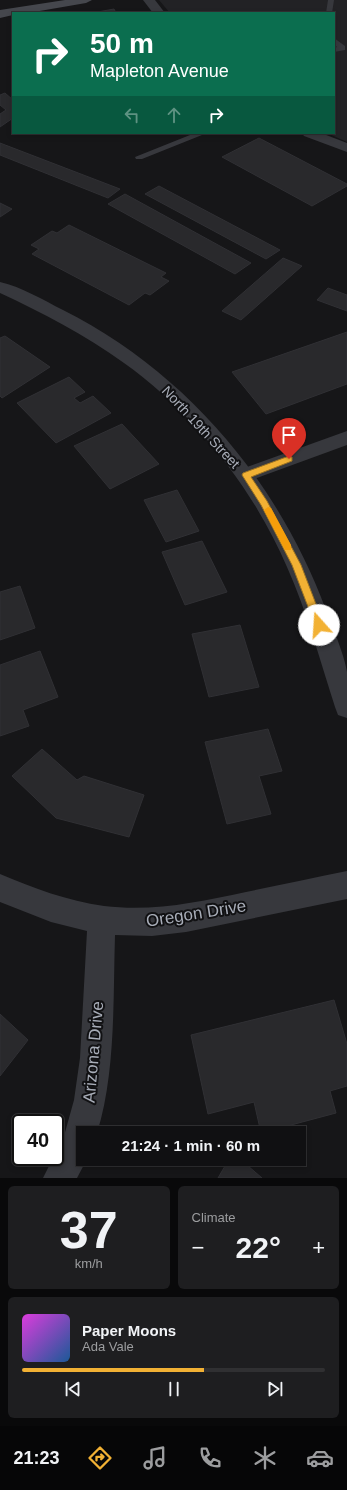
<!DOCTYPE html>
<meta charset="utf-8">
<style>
:root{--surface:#101012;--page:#1e1e20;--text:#f1f3f6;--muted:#9c9d9f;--line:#303032;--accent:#f2b134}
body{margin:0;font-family:Helvetica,sans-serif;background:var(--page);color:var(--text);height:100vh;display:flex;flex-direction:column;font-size:15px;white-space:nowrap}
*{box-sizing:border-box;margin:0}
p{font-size:13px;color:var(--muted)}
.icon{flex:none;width:22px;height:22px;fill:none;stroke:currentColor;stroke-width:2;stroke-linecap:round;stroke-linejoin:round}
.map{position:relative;height:1178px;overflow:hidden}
.side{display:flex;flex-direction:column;gap:8px;padding:8px;background:#09090a;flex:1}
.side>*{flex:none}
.top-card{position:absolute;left:12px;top:12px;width:323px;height:122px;border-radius:0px;box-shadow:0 2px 6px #0003,0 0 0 1px var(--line);background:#0b6e4f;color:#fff;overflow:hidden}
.speed{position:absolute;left:12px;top:1114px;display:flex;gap:8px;font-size:20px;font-weight:700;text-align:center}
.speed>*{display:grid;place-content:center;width:52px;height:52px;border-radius:50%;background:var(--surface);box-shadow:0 2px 6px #0003,0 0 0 1px var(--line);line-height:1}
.speed .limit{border:2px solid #111;border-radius:6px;background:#fff;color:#111}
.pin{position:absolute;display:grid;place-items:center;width:34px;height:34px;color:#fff;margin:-41px -17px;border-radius:50% 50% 50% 0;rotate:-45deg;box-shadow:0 0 4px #0007}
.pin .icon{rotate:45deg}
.me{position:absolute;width:44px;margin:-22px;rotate:341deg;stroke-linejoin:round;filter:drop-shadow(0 0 3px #0008)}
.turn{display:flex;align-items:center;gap:14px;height:84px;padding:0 12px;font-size:18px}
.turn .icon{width:52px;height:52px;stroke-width:2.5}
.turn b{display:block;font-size:28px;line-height:34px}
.lanes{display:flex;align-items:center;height:38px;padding:0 12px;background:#0003;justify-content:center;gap:20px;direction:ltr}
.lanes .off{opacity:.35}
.big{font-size:30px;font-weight:700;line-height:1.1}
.side .card{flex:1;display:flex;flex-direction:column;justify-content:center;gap:6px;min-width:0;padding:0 14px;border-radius:6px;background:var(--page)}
.side .dial{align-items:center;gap:0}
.dial b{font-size:52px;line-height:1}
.song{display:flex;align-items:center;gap:12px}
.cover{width:48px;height:48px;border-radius:6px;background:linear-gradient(135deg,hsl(300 70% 55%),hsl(210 70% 35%))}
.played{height:4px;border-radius:2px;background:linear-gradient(90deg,var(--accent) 60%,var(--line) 60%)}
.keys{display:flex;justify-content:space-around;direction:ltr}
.heat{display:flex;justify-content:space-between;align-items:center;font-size:22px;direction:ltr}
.side .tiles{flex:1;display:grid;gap:8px;grid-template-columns:1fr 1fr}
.card:last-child{grid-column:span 2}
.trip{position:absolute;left:76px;top:1126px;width:230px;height:40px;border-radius:0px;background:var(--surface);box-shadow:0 2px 6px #0003,0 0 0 1px var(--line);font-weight:700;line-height:40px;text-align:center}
.tab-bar{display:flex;height:64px;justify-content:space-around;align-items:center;background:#060607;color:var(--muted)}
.tab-bar .icon{width:28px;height:28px}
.tab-bar .selected{color:var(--accent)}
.tab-bar b{font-size:18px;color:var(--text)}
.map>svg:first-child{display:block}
.built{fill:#222225}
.building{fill:#29292c;stroke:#303034}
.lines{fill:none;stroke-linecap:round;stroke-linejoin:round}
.service{fill:#37383d;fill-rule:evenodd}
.minor{fill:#37383d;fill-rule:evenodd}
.tertiary{fill:#37383d;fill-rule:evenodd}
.secondary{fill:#45474d;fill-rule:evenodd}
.route{fill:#f2b134;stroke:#9d7322}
.slow{fill:#f59e0b}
.labels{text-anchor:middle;stroke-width:4;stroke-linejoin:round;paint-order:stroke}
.street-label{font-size:14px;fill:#a8adb8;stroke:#111113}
.near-street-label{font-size:17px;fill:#a8adb8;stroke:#111113}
</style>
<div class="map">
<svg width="347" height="1178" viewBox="0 0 347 1178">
<rect width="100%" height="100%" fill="#161618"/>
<polygon class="built" points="159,0 347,0 347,142 327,133 334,133 334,13 170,13"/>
<g class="building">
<polygon points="114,9 116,13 92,13"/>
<polygon points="5,93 13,100 13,118 0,127 0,114 6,110 0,105 0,95"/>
<polygon points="259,138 347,184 347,186 312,206 222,157"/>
<polygon points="0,143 120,189 108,198 0,155"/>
<polygon points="159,186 280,250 266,259 145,194"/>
<polygon points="125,194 251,263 235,274 108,204"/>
<polygon points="0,203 12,209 0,217"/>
<polygon points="69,225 166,273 161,277 169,281 150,295 145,293 129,305 32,254 39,249 31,245 52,231 57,233"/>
<polygon points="283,258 302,266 241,320 222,311"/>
<polygon points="328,288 347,295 347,311 317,300"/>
<polygon points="347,332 347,384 266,414 232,372"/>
<polygon points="5,336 50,367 2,398 0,396 0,338"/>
<polygon points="69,377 85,392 74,398 80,403 93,396 111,413 56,443 17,403"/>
<polygon points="122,424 159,464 110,489 74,446"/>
<polygon points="177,490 199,531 166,542 144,500"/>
<polygon points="202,541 227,592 185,605 162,552"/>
<polygon points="20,586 35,628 0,640 0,592"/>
<polygon points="240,625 259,687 209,697 192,634"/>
<polygon points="40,651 58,697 23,710 29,726 0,736 0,665"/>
<polygon points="268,729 282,771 259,776 271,814 227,824 205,742"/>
<polygon points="42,749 77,780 84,776 144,795 129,837 56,818 12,776"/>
<polygon points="334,1000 347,1044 347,1086 330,1091 336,1113 261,1133 254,1102 208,1114 191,1035"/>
<polygon points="0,1014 28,1040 0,1076"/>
<polygon points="229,1159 240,1159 262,1178 218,1178"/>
</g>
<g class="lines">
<g class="service">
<polygon points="328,0 334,0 332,13 326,13"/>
<polygon points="334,38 345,46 345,50 334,52 334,48 337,47 334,44"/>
<polygon points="195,133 207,133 142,159 136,159 135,157"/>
</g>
<g class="minor">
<polygon points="143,0 155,0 165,13 153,13"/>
<polygon points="302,133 321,133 347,143 347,152 304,136"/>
<polygon points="347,431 347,445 246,482 239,480 236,475 239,470"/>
<path d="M347,871V899L186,932L152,936L115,935C113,997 116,1073 97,1133H83V1159H87L77,1178H43L64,1136L74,1100L80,1058L87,931L51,922L0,902V874C34,888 67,901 104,906C153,912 199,902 246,892C279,885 313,878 347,871Z"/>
</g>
<path class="tertiary" d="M0,282C22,287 43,300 63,310C186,372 278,481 326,610C332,625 345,657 347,672C347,687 347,703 347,718L338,715L335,707C320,660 307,612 287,567C253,488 194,413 124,363C85,335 43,313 0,293Z"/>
<polygon class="secondary" points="65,0 92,0 86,3 28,13 13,13 13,15 0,18 0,10"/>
</g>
<polygon class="route" points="289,456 292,457 292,461 251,477 267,501 301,565 324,625 319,629 315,625 292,565 261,505 242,475 243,473"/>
<polygon class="slow" points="268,507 271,508 291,545 291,550 285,550 264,510"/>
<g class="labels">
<g class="street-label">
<text transform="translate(201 427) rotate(47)" y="5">North 19th Street</text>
</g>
<g class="near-street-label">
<text transform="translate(196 913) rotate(-9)" y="6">Oregon Drive</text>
<text transform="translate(93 1052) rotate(-85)" y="6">Arizona Drive</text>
</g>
</g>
</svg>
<div class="speed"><div class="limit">40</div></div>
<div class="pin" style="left:289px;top:459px;background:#d93025"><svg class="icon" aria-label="arrive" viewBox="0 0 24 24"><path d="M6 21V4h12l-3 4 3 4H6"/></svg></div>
<svg class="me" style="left:319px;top:625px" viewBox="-20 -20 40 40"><circle r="19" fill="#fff"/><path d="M0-13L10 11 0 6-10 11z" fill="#f2b134"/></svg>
<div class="trip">21:24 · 1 min · 60 m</div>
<div class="top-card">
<div class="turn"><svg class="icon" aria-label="right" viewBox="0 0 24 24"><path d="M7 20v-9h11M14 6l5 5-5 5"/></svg><div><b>50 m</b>Mapleton Avenue</div></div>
<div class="lanes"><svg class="icon off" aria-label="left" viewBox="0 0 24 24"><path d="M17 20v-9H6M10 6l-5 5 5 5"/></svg><svg class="icon off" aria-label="ahead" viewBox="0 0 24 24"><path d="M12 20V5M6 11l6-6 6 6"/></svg><svg class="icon" aria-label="right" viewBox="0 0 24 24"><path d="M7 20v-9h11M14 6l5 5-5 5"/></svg></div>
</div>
</div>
<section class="side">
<div class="tiles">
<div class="card dial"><b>37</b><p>km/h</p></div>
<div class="card"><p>Climate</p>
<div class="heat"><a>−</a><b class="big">22°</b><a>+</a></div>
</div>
<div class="card">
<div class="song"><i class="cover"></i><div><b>Paper Moons</b><p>Ada Vale</p></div></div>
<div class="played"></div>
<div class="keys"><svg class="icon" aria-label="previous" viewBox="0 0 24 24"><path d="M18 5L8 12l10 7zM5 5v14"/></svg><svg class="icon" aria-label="pause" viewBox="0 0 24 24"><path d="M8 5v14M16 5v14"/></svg><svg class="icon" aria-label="next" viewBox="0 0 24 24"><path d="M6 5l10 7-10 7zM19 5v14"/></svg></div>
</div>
</div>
</section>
<nav class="tab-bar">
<b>21:23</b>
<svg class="icon selected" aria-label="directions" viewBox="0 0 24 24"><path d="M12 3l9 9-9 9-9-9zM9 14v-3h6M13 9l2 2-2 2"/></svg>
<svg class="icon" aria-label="music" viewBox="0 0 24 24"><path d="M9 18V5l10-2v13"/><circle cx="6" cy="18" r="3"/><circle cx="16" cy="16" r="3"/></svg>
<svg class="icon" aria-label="phone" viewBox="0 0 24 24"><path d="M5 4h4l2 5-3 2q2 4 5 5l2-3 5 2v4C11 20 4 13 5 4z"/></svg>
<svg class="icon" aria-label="climate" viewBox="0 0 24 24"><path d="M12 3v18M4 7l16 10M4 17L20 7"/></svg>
<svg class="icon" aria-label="car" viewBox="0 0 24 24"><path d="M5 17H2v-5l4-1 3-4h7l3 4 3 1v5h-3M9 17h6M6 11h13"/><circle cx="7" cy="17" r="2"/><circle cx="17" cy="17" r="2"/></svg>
</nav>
